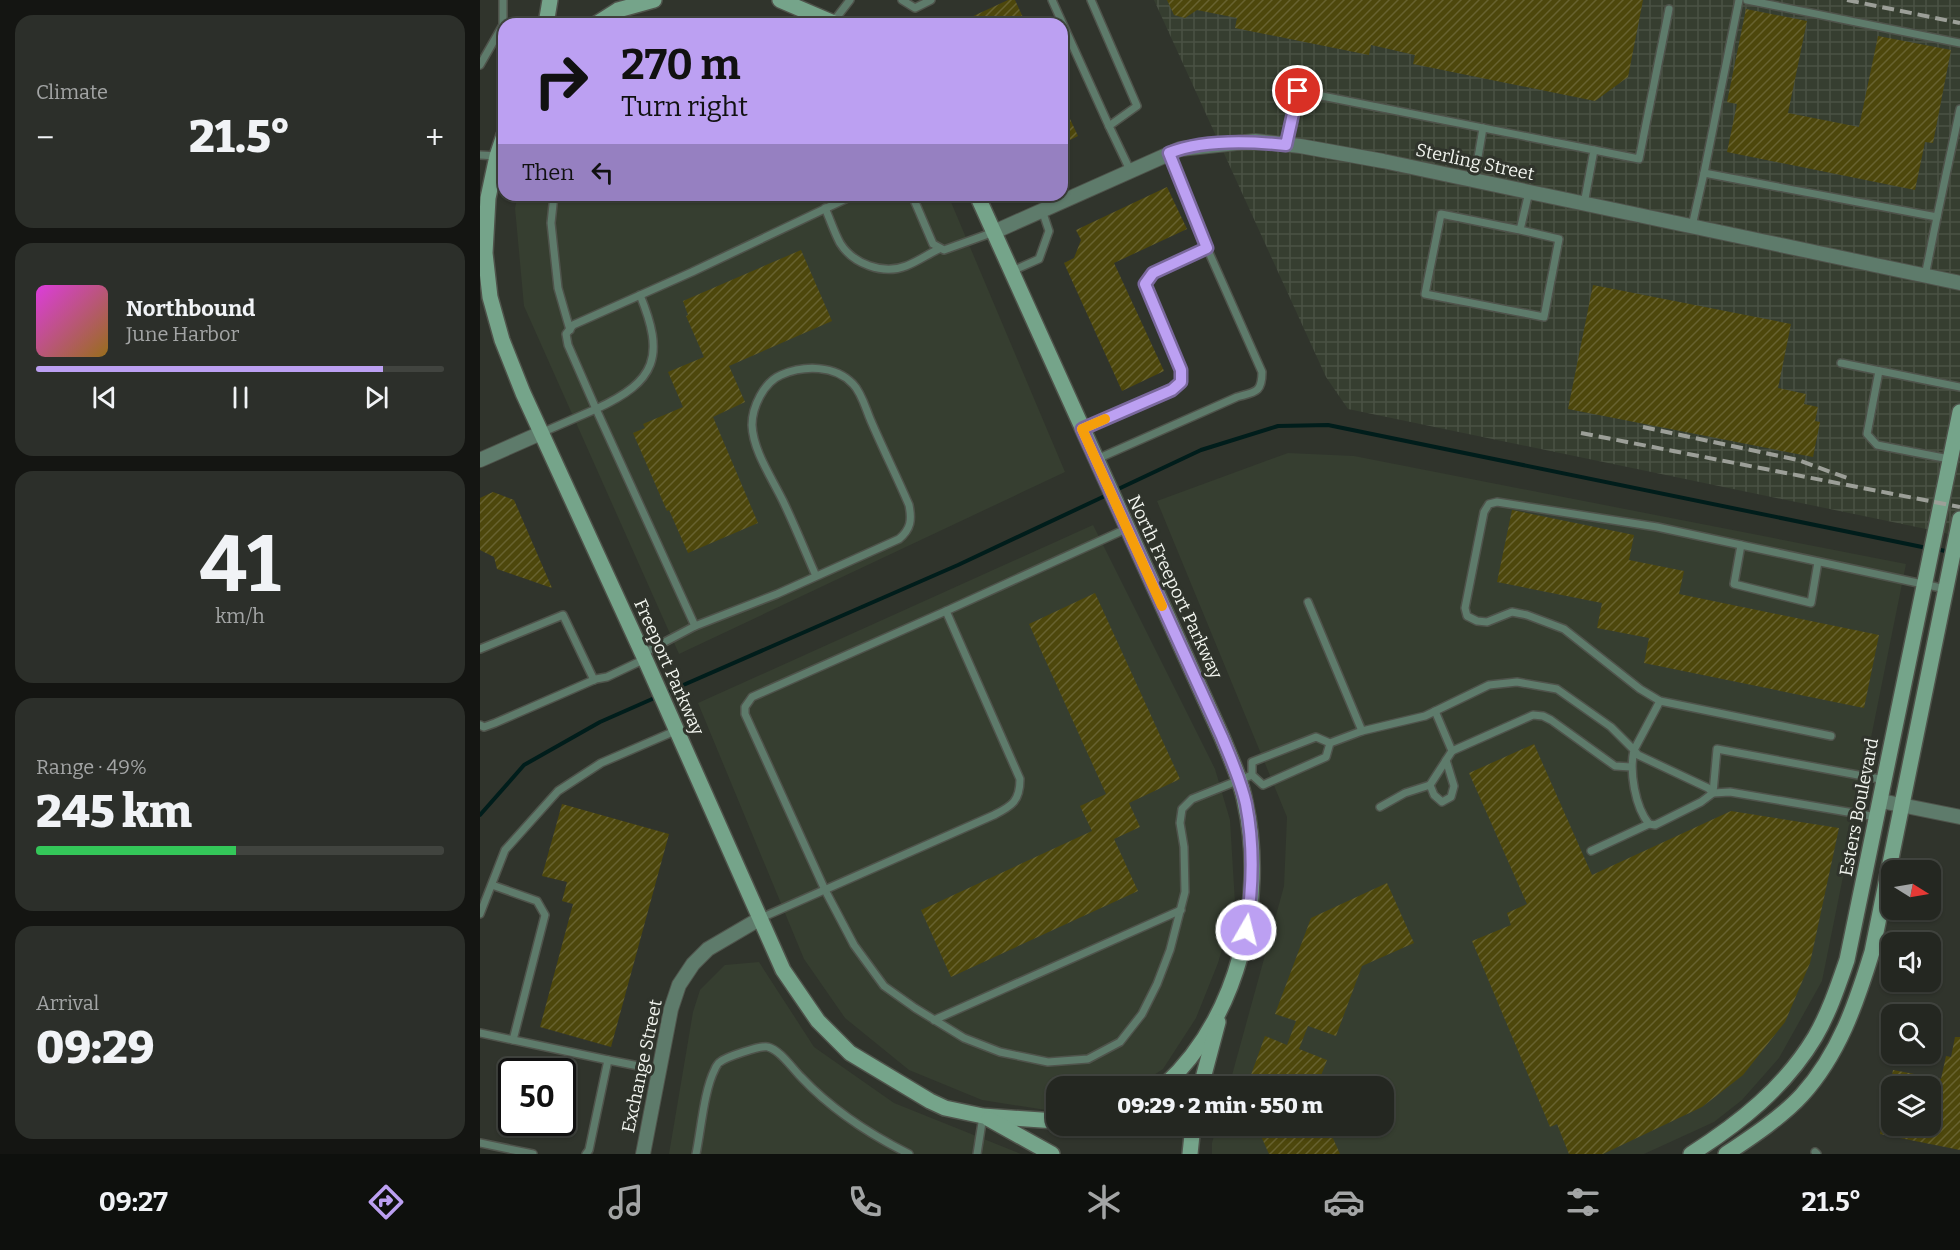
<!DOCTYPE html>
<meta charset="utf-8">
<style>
:root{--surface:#242721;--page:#2c2f2a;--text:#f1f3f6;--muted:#a3a5a5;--line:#41443f;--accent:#bca0f2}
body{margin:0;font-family:Bitter,serif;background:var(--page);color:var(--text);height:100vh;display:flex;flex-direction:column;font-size:22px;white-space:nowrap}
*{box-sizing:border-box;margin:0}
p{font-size:20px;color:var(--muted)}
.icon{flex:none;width:33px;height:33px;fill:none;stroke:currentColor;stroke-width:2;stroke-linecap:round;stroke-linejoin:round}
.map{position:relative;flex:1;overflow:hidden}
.panel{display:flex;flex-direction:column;gap:15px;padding:15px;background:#141512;width:480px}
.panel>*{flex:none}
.guide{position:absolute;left:18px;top:18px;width:570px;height:183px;border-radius:18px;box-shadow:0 2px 4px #0004,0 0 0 2px var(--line);background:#bca0f2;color:#111;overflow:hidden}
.needle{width:39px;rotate:101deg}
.fabs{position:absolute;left:1401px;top:860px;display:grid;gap:12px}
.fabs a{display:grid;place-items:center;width:60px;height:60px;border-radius:12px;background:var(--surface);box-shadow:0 2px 4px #0004,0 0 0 2px var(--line);font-size:30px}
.speed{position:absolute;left:18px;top:1058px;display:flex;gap:12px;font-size:30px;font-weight:700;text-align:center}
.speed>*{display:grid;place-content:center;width:78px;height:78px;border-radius:50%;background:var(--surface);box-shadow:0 2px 4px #0004,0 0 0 2px var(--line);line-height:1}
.speed .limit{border:3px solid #111;border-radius:9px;background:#fff;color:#111}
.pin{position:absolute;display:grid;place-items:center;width:51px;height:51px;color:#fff;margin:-26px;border:3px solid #fff;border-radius:50%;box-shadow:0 2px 6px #0007}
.me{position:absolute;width:66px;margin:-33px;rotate:8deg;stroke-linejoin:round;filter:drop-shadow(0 0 4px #0008)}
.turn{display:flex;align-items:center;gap:21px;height:126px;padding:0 24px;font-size:27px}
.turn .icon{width:78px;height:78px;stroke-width:2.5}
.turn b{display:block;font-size:42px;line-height:51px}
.then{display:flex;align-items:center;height:57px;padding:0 24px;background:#0003;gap:12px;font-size:22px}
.big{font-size:45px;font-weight:800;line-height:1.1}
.panel .widget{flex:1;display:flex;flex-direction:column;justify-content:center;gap:9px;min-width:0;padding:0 21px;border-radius:18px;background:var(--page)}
.panel .dial{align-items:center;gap:0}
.dial b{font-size:78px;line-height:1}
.song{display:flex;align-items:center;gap:18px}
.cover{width:72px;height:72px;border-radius:9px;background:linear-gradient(135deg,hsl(300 70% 55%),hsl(40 70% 35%))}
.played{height:6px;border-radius:3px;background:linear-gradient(90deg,var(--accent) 85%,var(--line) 85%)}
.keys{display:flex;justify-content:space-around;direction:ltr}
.heat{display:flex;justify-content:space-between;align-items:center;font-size:33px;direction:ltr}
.charge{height:9px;border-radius:4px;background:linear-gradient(90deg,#34c759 49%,var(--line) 0)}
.trip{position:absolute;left:566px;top:1076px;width:348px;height:60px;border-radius:18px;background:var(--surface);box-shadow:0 2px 4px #0004,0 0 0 2px var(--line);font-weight:800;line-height:60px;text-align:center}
.tabs{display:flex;height:96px;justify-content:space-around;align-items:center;background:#0e100d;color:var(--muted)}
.tabs .icon{width:42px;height:42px}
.tabs .on{color:var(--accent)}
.tabs b{font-size:27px;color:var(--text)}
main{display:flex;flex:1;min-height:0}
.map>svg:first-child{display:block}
.built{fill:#363e30}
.industrial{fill:url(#industrial-grid)}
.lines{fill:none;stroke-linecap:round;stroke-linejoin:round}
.stream{stroke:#001d1b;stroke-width:4}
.building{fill:url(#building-hatch)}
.lane-casing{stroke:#4f534b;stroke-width:10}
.street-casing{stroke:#4f534b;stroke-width:16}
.secondary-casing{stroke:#4f534b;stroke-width:18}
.lane{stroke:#5e7b6b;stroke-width:7}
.street{stroke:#5e7b6b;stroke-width:14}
.secondary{stroke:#75a48a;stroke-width:15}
.rail{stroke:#9c9f98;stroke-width:4;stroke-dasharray:12 6;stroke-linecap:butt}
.route-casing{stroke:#7a689d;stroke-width:15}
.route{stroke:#bca0f2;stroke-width:10}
.slow{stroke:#f59e0b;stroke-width:10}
.labels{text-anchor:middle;stroke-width:6;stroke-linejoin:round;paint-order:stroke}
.street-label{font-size:18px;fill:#f1f4ee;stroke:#30342c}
</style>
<main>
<section class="panel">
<div class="widget"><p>Climate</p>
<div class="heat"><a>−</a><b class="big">21.5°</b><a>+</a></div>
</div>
<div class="widget">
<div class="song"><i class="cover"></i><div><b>Northbound</b><p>June Harbor</p></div></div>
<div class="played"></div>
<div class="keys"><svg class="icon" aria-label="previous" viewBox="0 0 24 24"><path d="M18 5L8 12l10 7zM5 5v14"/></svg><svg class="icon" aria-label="pause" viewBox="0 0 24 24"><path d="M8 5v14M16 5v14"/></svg><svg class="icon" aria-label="next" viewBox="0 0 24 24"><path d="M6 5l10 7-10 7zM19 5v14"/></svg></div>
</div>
<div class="widget dial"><b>41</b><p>km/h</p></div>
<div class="widget"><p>Range · 49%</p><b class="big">245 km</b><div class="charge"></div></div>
<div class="widget"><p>Arrival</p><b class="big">09:29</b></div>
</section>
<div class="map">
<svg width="1480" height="1154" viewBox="0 0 1480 1154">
<defs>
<pattern id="industrial-grid" width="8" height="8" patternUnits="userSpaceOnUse" patternTransform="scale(1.5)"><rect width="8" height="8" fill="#363e30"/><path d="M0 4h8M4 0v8" fill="none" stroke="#4a5144"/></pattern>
<pattern id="building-hatch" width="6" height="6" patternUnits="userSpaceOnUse" patternTransform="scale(1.5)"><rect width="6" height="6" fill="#4d470c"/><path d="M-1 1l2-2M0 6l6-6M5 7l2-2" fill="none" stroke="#676230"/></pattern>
</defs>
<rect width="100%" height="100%" fill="#30342c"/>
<g class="built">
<polygon points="250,17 278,24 165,24 168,22"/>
<polygon points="38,195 468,195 585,472 199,654 44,306 35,208"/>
<polygon points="808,453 874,456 1426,564 1342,981 1299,1058 1262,1100 1234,1122 1164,1154 732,1154 732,1143 737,1125 903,1125 903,1086 749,1086 804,886 807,817 677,501"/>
<polygon points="613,525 735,769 750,820 755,903 738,963 716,1018 683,1069 657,1086 576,1086 576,1109 566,1110 502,1100 429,1070 365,1018 324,959 218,703"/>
<polygon points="279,962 334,1047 414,1103 541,1154 189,1154 213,1012 220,990 245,965"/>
</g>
<polygon class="industrial" points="674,0 1480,0 1480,536 868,409 846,377"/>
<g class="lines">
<g class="stream">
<polyline points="634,491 721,450 798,426 848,425 1447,548"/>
<polyline points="1455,549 1471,552"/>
<polyline points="185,693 478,565 627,495"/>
<polyline points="0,815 44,765 120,722 179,696"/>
</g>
</g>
<g class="building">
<polygon points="528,0 535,0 546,24 476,24"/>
<polygon points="687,0 1163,0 1148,77 1115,101 933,64 935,55 891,45 889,55 755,28 757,18 717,10 705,18 694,15"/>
<polygon points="1266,9 1327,21 1308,113 1379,127 1398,36 1471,50 1453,143 1445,142 1435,190 1247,152 1257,104 1247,102"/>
<polygon points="582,102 598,136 582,144"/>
<polygon points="687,187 707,229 634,263 684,371 642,391 584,263 594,258 601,240 596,230"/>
<polygon points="321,250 352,321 249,366 265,402 233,417 278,523 208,553 189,510 187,511 153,433 165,428 163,424 203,407 188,372 224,357 206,316 208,315 203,301"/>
<polygon points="1113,285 1311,324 1298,388 1326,394 1324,404 1338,407 1335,421 1340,422 1333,457 1088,409"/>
<polygon points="13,492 34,500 72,588 17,569 14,557 0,550 0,498"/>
<polygon points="1032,510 1154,535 1149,560 1204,571 1199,594 1399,635 1384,708 1164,663 1169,638 1117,628 1122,603 1017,582"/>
<polygon points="615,593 700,779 649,803 660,827 634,839 658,891 471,977 441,910 612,831 600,806 626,794 549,624"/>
<polygon points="1054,744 1112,875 1251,811 1359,828 1330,963 1305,1022 1263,1075 1222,1107 1123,1154 1089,1154 1077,1124 1070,1127 992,941 1031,925 1027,913 1047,904 989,773"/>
<polygon points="82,804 189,834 131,1047 60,1027 93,904 82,901 87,882 62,876"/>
<polygon points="907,883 934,943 882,966 856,1036 828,1026 819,1049 847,1060 837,1086 767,1086 785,1036 807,1045 816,1021 795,1014 831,918"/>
<polygon points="1475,1037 1480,1037 1480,1150 1400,1134 1406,1104 1412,1104 1412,1125 1450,1125 1450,1086 1410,1086 1413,1070 1461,1079 1466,1056 1471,1057"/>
<polygon points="776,1125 847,1125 860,1154 789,1154"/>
</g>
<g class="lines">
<defs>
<g id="lane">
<polyline points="422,0 435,8 451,0"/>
<polyline points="572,0 629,126"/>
<polyline points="611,0 657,106 629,126 650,170"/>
<polyline points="1259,0 1224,173 1457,217 1480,109"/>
<polyline points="1267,0 1480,43"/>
<polyline points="353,22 370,0"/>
<polyline points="0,65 23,25 23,0"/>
<polyline points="805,145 818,91 842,96 1114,150 1104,204"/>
<polyline points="1114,150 1159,159 1189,9"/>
<polyline points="0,155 17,156"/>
<polyline points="994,181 1003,128"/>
<polyline points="74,195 71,223 78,288 90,330"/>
<polyline points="432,195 453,244 464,250 514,232"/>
<path d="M345,208C350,219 354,232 360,243C373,264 403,275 426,266C437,262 448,254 459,249"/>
<polyline points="1212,226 1224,173"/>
<polyline points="1040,230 1079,239 1064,317 945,294 961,214 1040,230 1049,192"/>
<polyline points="532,271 559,259 569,231 562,210"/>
<polyline points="1445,276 1457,217"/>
<path d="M160,295C185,356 177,381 116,409L215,626"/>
<polyline points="1361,363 1480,387"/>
<polyline points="1399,371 1387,434 1397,445 1469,459"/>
<polyline points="602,429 692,390 701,382 701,370 665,284 673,273 727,248 689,153"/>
<polyline points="61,433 116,409 88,345 86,334 93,325 212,272 374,195"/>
<path d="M617,459L757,397C775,392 782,393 782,372L727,248"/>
<polyline points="1261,545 1254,584 1331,603 1338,562"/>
<polyline points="828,602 882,731"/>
<polyline points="466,611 272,697 265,707 265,714 345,890 374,945 404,986 435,1008 484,1038 520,1052 568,1062 608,1059 640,1042 662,1014 677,984 690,950 705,892 704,847 700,823 702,809 712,799 772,775"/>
<polyline points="0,649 83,615 114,680"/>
<path d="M162,654L215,626L297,594L419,539C431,529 432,520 429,505C417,477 403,449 391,421C386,410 382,393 373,384C355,365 324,365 301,375C284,382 272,407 272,425C273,451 292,478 303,501C315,526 325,551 336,576"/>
<polyline points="1180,701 1154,750 1158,755 1228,788 1233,793 1250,792 1397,817"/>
<polyline points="955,711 972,751"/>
<polyline points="0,725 4,727 15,723 116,679 127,677 165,659"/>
<polyline points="1351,736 1180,701 1160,689 1084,629 1047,615 1032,612 1007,622 997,621 987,616 985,608 1004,512 1009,504 1017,502 1177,527 1466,589"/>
<path d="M850,743L846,757L783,785L772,775V762L836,737L850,743L882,731L945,716L1009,685L1037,682L1077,689L1131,727L1154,750C1149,771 1155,807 1169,824L1175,825L1221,802L1233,793L1237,749L1405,780"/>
<polyline points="950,785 954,795 962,802 971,797 974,786 966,760"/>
<polyline points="900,807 925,793 950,785 972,751 1053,715 1063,716 1071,720 1135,766 1151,767"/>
<polyline points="1111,851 1169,824"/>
<polyline points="12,885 57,901 65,915 33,1040"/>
<polyline points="0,914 25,850 78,791 121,763 195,731"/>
<path d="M281,918L514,815C532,806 540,801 540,779L466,611L646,529"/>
<polyline points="454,1020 701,910"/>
<polyline points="0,1033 128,1060"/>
<polyline points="0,1143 53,1154"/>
<polyline points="1335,1152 1337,1154"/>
<polyline points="106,1154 109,1150 128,1060 179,1070"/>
<path d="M216,1154C221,1130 224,1090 235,1069C235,1068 239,1062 240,1062C246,1057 281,1045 288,1047C300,1050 312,1068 321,1077C352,1110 389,1134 429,1154"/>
<polyline points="497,1154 503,1116"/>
</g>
<g id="street">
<polyline points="514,232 700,149 775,141 820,146 903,161 1480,283"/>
<polyline points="0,460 61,433"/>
<polyline points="1401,801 1480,817"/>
<polyline points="163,1154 191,1009 199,985 213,964 228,949 281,918"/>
</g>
<g id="secondary">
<polyline points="300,0 356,24"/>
<polyline points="66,24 70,0"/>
<polyline points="116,24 138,10 174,0"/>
<polyline points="24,135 17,156 8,198 5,253 10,297 22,340 43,393 165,659 303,970 338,1021 370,1053 450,1101 465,1108 503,1116 576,1121"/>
<path d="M497,195L742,737C751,759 761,780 765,802C787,900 758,1018 684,1086"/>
<polyline points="721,1086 738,1022"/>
<polyline points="509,1119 572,1154"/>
<polyline points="710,1154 713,1125"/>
<path d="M1211,1154C1260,1123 1305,1087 1335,1037C1349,1013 1358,986 1367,960L1480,412"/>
<path d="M1246,1154C1270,1138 1302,1117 1322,1095C1359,1054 1376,1004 1392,952L1480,519"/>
</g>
</defs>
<use href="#lane" class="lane-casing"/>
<use href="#street" class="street-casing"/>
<use href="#secondary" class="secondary-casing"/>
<use href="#lane" class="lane"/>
<use href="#street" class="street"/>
<use href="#secondary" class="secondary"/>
<g class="rail">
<polyline points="1367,0 1480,23"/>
<polyline points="1163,427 1318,460 1370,479"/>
<polyline points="1101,433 1480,507"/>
</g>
</g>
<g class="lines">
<defs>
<path id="route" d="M766,930C773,888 774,845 766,804C761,781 751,759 742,737L602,429L692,390L701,382V370L665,284L673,273L727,248L689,153C724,139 769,141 806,145L818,91"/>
</defs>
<use href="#route" class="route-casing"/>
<use href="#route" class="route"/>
<polyline class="slow" points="625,419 602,429 682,606"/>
</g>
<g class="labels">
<g class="street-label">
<text transform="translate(995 162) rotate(12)" y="6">Sterling Street</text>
<text transform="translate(695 587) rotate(65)" y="6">North Freeport Parkway</text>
<text transform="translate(189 667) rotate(66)" y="6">Freeport Parkway</text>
<text transform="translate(1379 807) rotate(-79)" y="6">Esters Boulevard</text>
<text transform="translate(162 1066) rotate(-78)" y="6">Exchange Street</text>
</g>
</g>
</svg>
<div class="fabs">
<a><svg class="needle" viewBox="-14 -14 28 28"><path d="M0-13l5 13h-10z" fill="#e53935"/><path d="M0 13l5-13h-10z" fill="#a3a5a5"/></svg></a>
<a><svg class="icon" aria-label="sound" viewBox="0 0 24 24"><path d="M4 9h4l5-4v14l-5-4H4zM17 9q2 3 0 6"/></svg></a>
<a><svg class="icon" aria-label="search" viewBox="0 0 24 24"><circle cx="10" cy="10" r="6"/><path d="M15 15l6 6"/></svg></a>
<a><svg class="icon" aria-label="layers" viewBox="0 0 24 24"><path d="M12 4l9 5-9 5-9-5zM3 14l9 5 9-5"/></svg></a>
</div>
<div class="speed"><div class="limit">50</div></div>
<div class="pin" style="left:818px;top:91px;background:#d93025"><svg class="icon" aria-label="arrive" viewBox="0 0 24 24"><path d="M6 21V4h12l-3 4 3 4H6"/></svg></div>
<svg class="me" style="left:766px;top:930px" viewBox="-20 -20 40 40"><circle r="17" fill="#bca0f2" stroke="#fff" stroke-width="3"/><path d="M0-11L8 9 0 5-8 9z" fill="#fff"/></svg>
<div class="trip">09:29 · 2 min · 550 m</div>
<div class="guide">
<div class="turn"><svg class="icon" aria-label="right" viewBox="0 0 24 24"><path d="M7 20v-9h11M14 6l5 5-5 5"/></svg><div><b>270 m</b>Turn right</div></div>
<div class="then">Then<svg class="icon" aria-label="left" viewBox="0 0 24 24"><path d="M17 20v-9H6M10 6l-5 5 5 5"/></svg></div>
</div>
</div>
</main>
<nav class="tabs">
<b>09:27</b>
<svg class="icon on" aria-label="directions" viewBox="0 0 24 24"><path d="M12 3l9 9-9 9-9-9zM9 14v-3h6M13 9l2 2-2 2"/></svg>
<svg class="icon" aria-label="music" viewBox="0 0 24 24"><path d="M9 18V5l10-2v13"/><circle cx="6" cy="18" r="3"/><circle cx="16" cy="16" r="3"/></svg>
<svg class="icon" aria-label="phone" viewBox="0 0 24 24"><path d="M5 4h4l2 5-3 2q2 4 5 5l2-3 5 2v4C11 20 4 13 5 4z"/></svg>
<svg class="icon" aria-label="climate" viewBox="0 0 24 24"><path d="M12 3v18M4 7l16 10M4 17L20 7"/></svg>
<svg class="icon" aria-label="car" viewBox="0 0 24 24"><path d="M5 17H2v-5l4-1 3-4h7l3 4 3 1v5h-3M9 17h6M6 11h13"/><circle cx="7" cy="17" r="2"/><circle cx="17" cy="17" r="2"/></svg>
<svg class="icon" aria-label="filters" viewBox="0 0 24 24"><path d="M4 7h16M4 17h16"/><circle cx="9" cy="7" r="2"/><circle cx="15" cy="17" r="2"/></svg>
<b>21.5°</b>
</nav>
